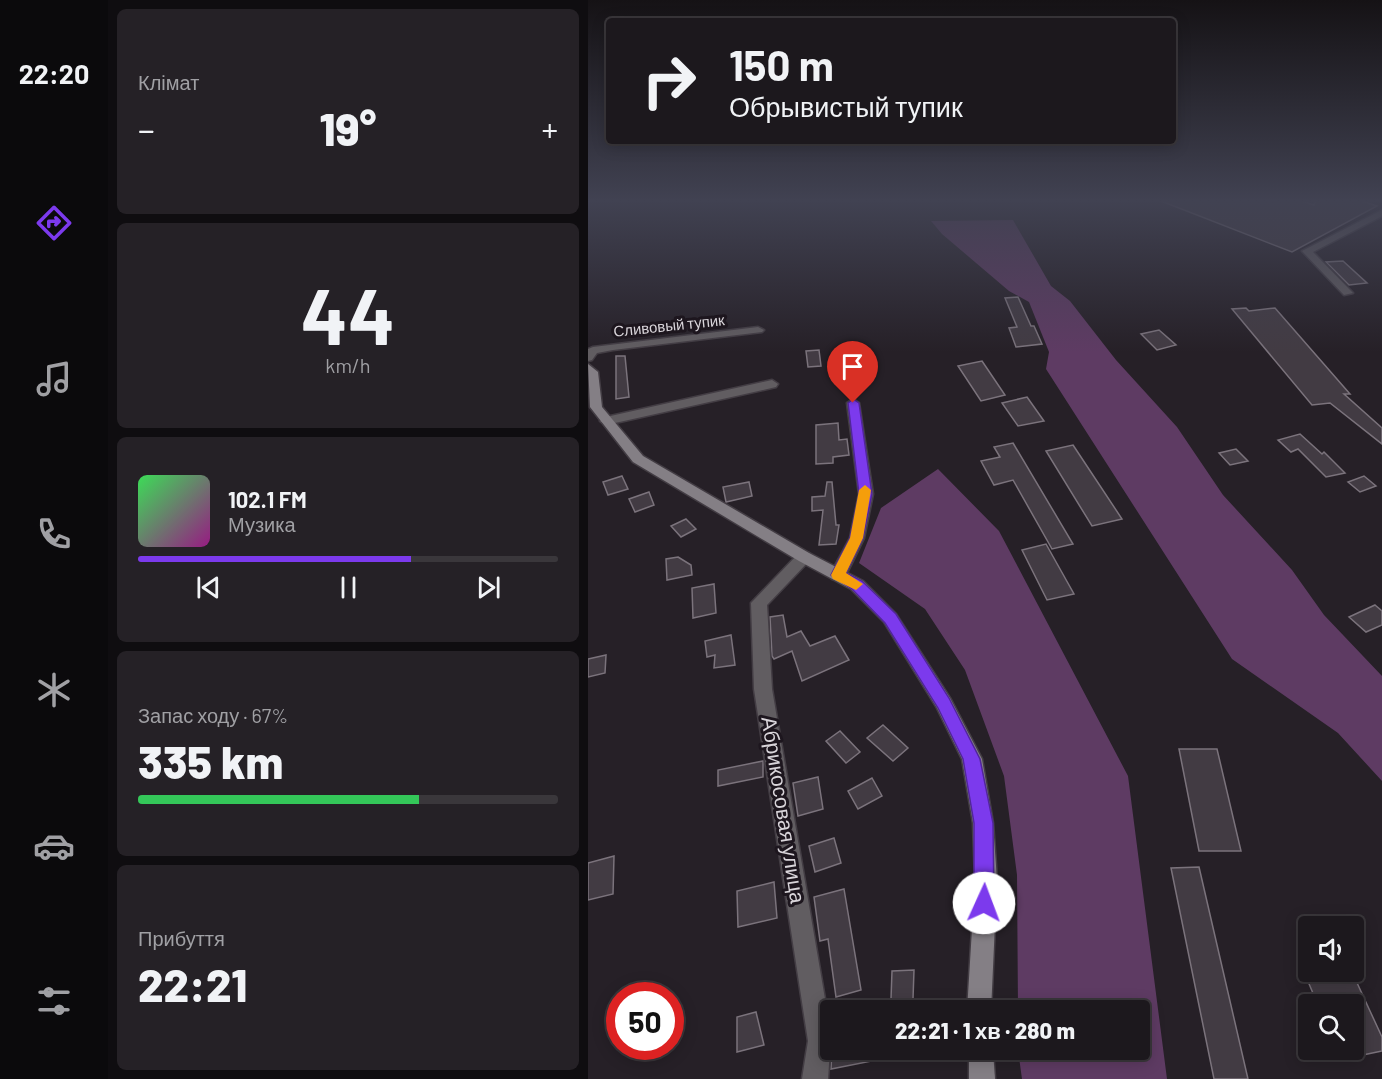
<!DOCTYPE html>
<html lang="uk">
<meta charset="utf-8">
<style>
:root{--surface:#1c181d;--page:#252126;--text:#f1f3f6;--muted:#a0a0a4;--line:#3a373b;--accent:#7c3aed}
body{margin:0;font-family:Barlow,sans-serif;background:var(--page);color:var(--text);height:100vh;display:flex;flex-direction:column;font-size:22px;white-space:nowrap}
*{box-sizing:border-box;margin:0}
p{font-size:20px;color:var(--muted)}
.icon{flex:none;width:33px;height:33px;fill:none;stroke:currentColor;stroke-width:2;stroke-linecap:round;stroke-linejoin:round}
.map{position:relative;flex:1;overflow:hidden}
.details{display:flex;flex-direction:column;gap:9px;padding:9px;background:#0f0d10;width:480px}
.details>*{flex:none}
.banner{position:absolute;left:18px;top:18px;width:570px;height:126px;border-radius:6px;box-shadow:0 3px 15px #0003,0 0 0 2px var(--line);background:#1c181d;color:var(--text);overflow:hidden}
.buttons{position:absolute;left:710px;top:916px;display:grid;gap:12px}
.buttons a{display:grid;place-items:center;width:66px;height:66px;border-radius:6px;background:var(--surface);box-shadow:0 3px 15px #0003,0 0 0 2px var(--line);font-size:30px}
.speed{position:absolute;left:18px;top:982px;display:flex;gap:12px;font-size:30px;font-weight:700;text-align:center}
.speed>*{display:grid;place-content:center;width:78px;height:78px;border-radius:50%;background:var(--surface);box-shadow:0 3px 15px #0003,0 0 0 2px var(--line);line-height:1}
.speed .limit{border:9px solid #d22;background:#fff;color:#111}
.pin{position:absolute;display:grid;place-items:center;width:51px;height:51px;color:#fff;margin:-62px -26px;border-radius:50% 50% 50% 0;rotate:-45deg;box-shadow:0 0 6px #0007}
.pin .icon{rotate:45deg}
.me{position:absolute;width:66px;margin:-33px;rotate:2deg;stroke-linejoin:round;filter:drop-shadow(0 0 4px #0008)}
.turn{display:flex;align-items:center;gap:21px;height:126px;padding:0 24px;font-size:27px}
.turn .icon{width:78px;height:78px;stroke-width:2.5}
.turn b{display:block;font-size:42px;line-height:51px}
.big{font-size:45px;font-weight:800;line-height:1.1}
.details .tile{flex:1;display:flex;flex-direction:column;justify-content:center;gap:9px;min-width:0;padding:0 21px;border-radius:9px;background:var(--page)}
.details .dial{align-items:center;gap:0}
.dial b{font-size:78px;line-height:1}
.song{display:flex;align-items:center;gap:18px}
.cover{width:72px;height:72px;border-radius:9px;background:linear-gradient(135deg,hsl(130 70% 55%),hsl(310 70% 35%))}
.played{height:6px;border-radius:3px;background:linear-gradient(90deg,var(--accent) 65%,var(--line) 65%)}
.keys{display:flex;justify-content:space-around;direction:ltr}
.heat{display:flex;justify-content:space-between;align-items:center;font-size:33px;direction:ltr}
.charge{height:9px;border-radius:4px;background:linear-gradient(90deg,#34c759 67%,var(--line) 0)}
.trip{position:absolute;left:232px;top:1000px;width:330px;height:60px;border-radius:6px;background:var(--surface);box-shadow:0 3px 15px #0003,0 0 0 2px var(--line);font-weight:800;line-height:60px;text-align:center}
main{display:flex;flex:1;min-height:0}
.tab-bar{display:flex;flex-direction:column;width:108px;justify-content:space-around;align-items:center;background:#0b0a0c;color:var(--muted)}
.tab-bar .icon{width:42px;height:42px}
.tab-bar .selected{color:var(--accent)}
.tab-bar b{font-size:27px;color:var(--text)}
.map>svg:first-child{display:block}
.green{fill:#5e3b63}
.building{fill:#423b43;stroke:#7b737c;stroke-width:1.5}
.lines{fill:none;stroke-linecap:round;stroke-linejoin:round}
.minor-casing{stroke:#433d44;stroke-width:3}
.secondary-casing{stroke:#433d44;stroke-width:3}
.minor{fill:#615d61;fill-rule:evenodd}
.secondary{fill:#847f85;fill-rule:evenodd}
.route{fill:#7c3aed;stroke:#51269a;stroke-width:1.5}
.slow{fill:#f59e0b}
.labels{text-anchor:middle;stroke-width:6;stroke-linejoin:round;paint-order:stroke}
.far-street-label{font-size:15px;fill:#d9d5da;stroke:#1d161e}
.near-street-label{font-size:21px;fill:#d9d5da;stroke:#1d161e}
</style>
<main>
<nav class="tab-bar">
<b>22:20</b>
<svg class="icon selected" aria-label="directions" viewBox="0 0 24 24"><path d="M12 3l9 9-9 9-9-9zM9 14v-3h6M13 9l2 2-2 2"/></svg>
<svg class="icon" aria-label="music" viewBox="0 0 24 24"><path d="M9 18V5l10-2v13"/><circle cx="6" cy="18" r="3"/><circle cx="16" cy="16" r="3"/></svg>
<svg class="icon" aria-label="phone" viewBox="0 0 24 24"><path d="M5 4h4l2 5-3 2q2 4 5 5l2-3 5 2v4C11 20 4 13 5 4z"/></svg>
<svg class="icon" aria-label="climate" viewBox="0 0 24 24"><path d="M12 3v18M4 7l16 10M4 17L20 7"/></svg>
<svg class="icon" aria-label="car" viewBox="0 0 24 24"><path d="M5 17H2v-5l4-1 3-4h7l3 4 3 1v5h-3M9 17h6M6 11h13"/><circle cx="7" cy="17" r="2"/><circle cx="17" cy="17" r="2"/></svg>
<svg class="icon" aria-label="filters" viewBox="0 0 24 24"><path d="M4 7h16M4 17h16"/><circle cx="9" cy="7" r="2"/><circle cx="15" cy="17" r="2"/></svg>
</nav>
<section class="details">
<div class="tile"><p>Клімат</p>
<div class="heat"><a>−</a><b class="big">19°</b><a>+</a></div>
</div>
<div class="tile dial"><b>44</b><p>km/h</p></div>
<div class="tile">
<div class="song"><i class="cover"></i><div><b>102.1 FM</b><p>Музика</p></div></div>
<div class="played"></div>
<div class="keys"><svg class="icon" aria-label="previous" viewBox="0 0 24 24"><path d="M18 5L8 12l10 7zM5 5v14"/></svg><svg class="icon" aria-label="pause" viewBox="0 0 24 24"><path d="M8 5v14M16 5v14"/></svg><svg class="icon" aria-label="next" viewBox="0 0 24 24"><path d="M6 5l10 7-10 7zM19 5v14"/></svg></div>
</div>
<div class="tile"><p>Запас ходу · 67%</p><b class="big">335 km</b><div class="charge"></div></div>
<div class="tile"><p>Прибуття</p><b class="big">22:21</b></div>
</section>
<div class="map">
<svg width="794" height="1079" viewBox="0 0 794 1079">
<rect width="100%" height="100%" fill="#262027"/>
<g class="green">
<polygon points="425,220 463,286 482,301 528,360 589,427 635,495 704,570 736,615 794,676 794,781 750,733 644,659 458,369 461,352 441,302 421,291 354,234 343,221"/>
<polygon points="350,469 411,531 540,776 579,1079 434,1079 430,1050 552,1050 552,1011 430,1011 429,875 416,776 377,670 337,609 271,563 293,508"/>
</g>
<g class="building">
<polygon points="573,201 714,201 726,205 727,201 774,201 789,206 704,252"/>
<polygon points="755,261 779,283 761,285 738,262"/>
<polygon points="430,297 443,326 446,326 454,344 428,347 421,328 429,327 417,298"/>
<polygon points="658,308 661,311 687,308 762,394 756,394 794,428 794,444 742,403 724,405 644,309"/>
<polygon points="571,330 588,345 569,350 553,334"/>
<polygon points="231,350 233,366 220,367 218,351"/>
<polygon points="28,356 37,356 41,397 28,399"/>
<polygon points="394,361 417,395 393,401 370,366"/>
<polygon points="439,397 456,421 430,426 414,403"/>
<polygon points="250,423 251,440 259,439 261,455 245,457 245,463 228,464 228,425"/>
<polygon points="712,434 734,454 736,452 757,473 738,477 710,449 703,452 690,440"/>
<polygon points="425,443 485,544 464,549 425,480 406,485 393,461 412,457 406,447"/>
<polygon points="485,445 534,519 504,526 458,451"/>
<polygon points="648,449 660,461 642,465 631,453"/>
<polygon points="34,476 40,489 20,495 15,482"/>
<polygon points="776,476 788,486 772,492 760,482"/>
<polygon points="161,482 164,496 138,502 135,487"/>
<polygon points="239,482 244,482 248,525 251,525 248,544 231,545 235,510 224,511 224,497 237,496"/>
<polygon points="61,492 66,505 47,512 41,499"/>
<polygon points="98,519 108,529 93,537 83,526"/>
<polygon points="458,544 486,594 459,600 434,550"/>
<polygon points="90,557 103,565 104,575 79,580 78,559"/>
<polygon points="126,584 128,613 105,618 104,588"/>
<polygon points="787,605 794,611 794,625 778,632 761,617"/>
<polygon points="195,615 199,637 213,631 222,646 247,636 261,660 214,681 204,651 186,659 184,656 182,617"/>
<polygon points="143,635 147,665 126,668 127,655 119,657 117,641"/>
<polygon points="18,655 17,673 0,677 0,659"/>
<polygon points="295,725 320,748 305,761 279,738"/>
<polygon points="252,731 272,752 258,763 238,741"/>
<polygon points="591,749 629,749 653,851 611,851"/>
<polygon points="175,761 175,777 130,786 130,770"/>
<polygon points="230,777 235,809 210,816 205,783"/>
<polygon points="284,778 294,796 270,809 260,791"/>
<polygon points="246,838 253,863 227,872 221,846"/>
<polygon points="26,856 25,894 0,900 0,863"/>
<polygon points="611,867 660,1079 626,1079 583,868"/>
<polygon points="186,882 189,918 150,927 149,891"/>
<polygon points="256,889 273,990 248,997 240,939 232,941 226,897"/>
<polygon points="326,970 325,999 303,999 304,971"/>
<polygon points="716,972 764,972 794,1037 794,1051 765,1057 765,1005 730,1005"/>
<polygon points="168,1012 176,1045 149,1052 149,1017"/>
<polygon points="244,1050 284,1050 284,1061 243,1069"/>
</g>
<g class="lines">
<defs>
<g id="minor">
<polygon points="794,210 794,216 725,252 765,293 756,295 714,251"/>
<polygon points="170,327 176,330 174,332 25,350 9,353 4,360 0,361 0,349 5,347"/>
<polygon points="184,380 190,384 188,387 18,425 12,421 18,417"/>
<polygon points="265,399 271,403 285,494 276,538 256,579 244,579 242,575 262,538 271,494 259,403"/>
<polygon points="216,552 221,553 224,557 221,561 179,605 184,689 243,1034 240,1079 214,1079 220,1041 166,689 163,603 211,553"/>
</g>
<g id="secondary">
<polygon points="0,364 10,372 14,407 55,456 221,553 275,581 308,614 362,698 394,759 405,823 409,880 403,1011 379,1011 387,880 385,823 374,759 349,708 296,622 263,589 211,561 45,462 2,407"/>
<polygon points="381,1050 405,1050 407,1079 381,1079"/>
</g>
</defs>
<use href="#minor" class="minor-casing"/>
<use href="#secondary" class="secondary-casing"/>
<use href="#minor" class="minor"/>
<use href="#secondary" class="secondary"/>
</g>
<linearGradient id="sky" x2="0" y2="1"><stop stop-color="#151215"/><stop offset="0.57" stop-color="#414252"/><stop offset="1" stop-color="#414252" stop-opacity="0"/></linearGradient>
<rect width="794" height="352" fill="url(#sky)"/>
<polygon class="route" points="265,399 271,403 284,494 275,538 258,573 274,581 308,614 361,698 392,759 405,823 406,903 403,910 396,913 389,910 386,903 386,823 375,759 350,708 297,623 264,589 243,575 262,538 271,494 260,403"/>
<polygon class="slow" points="277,485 283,490 275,538 258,573 275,584 268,590 245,579 243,575 262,538 271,490"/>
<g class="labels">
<g class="far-street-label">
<text transform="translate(81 326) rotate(-6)" y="5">Сливовый тупик</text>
</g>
<g class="near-street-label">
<text transform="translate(195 810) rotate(81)" y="7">Абрикосовая улица</text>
</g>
</g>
</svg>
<div class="buttons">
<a><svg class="icon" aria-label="sound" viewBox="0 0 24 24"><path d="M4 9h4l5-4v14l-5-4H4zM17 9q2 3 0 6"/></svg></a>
<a><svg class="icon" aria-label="search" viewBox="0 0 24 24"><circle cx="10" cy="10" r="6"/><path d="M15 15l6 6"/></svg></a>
</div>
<div class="speed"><div class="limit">50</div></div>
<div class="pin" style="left:265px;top:403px;background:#d93025"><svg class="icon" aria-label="arrive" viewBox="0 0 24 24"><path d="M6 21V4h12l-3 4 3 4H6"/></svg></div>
<svg class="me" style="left:396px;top:903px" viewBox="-20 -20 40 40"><circle r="19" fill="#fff"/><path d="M0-13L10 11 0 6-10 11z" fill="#7c3aed"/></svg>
<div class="trip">22:21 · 1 хв · 280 m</div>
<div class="banner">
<div class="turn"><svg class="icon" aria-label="right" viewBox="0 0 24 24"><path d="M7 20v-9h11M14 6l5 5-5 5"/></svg><div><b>150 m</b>Обрывистый тупик</div></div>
</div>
</div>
</main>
